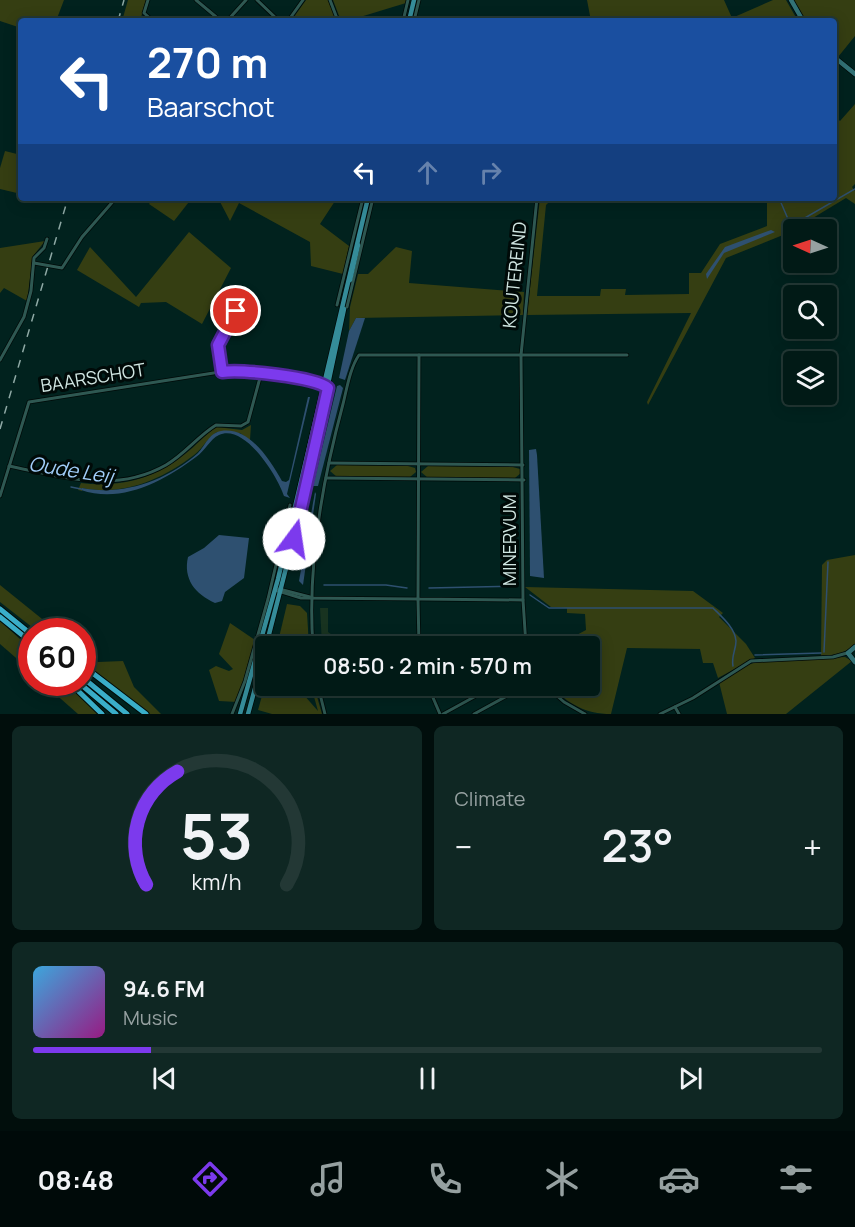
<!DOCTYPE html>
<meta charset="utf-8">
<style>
:root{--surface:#011a16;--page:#0f2723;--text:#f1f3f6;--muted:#96a1a1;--line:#233835;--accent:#7c3aed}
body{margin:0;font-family:Manrope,sans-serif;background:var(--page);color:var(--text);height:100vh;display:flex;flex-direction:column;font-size:22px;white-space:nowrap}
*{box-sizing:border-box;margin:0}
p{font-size:20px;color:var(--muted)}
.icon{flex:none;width:33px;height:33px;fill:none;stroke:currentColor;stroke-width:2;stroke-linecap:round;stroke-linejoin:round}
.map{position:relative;height:714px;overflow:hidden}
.drawer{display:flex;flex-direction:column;gap:12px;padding:12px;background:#010e0c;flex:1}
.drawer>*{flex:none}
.top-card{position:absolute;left:18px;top:18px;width:819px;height:183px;border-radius:6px;box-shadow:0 3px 15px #0003,0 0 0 2px var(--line);background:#1a4fa0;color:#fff;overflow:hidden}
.needle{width:39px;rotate:273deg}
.controls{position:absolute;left:783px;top:219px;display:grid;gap:12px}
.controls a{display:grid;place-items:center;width:54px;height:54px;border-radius:6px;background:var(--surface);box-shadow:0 3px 15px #0003,0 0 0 2px var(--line);font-size:30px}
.speed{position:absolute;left:18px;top:618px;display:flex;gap:12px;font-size:30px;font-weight:700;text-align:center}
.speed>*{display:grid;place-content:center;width:78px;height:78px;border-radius:50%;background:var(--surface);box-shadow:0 3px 15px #0003,0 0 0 2px var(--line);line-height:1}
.speed .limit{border:9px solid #d22;background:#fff;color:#111}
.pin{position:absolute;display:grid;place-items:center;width:51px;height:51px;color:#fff;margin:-26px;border:3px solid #fff;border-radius:50%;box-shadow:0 2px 6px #0007}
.me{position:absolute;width:66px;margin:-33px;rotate:14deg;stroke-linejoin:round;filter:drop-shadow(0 0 4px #0008)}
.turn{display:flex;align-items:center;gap:21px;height:126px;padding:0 30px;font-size:27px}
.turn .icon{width:78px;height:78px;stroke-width:2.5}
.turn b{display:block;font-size:42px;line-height:51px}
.lanes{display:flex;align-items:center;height:57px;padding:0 30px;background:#0003;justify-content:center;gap:30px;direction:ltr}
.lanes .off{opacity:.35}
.big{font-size:45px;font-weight:600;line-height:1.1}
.drawer .card{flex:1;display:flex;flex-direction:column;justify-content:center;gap:9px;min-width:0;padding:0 21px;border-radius:9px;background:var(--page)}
.drawer .dial{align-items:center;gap:0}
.dial svg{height:156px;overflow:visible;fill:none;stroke:var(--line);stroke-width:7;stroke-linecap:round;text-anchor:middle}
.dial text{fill:var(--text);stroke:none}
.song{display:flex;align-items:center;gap:18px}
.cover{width:72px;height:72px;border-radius:9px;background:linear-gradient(135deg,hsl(200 70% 55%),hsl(310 70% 35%))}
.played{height:6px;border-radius:3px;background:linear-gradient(90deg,var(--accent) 15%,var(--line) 15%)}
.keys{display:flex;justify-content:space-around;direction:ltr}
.heat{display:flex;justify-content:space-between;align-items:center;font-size:33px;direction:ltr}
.drawer .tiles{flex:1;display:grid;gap:12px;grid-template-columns:1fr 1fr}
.card:last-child{grid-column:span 2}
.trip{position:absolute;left:255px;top:636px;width:345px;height:60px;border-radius:6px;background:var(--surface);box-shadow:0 3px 15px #0003,0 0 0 2px var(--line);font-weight:600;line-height:60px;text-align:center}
.dock{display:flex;height:96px;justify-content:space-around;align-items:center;background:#000a09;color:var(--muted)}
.dock .icon{width:42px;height:42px}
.dock .selected{color:var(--accent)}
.dock b{font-size:27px;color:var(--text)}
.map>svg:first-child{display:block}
.green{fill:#353e12}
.water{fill:#2e5070}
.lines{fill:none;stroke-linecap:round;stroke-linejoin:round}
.stream{stroke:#2e5070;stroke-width:1.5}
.building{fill:#183320}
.street-casing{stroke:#000a08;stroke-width:4.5}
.secondary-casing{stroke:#000a08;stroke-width:6}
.primary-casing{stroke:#000a08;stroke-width:6}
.highway-casing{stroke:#000a08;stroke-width:7}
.street{stroke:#2e5852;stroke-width:3}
.secondary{stroke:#327276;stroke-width:4.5}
.primary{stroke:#358c99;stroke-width:4.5}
.highway{stroke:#3aaec9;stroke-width:5}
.rail{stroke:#8fa9a5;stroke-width:1.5;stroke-dasharray:8 8;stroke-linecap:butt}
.route-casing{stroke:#51269a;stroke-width:15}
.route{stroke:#7c3aed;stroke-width:10}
.labels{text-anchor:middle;stroke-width:6;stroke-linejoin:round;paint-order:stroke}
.street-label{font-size:18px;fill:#d0e6e2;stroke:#000a08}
.water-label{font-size:20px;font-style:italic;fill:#a1cdf9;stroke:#000a08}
</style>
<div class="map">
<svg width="855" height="714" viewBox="0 0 855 714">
<rect width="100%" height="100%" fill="#01221e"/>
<g class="green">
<polygon points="0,0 64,0 56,21 21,21 21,28 0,21"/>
<polygon points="128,0 146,0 140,21 122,21"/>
<polygon points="306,0 330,0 338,21 291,21"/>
<polygon points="333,0 407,0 406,3 347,21 341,21"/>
<polygon points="587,0 724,0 732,18 773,0 786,0 798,21 591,21"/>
<polygon points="794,0 855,0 855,36 838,57 834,53 834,21 806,21"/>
<polygon points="855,104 855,184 852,187 855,191 855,204 846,198 788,233 726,258 648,405 647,402 691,313 527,315 540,198 553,198 546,205 537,296 600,296 601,289 626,289 625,295 689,294 689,273 701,273 720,244 767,226 767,198 834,198 834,115 840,121"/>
<polygon points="5,151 21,155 21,194 0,189 0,168"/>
<polygon points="153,198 192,198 174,221 149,204"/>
<polygon points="218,198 337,198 320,224 349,246 343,274 311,266 310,242 239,203 230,221"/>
<polygon points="189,232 231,268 202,324 166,302 141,303 139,307 77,270 90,247 136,297"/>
<polygon points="45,241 33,256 27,301 4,288 0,293 0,248"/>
<polygon points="396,247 412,251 409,283 524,292 523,315 356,318 349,331 350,307 358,274 368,274"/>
<path d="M251,425L250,440L240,433L217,432C208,437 203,448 194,455C161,480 124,496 82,488V491L78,490L81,483C118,488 155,479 185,454C196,446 205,434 217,427L242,430Z"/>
<polygon points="337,465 408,466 415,468 416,472 410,477 337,477 330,471"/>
<polygon points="428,466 513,467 520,469 521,473 515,478 428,478 421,472"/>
<polygon points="855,555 855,645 840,654 821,656 822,565 827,560"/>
<polygon points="0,585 57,631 37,631 0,602"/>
<path d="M525,587L693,591L723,613L719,617L746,644L755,658L718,678L713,663H703L700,649L627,648L611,714C586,714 568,704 551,686H557L567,694L570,690L565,686H590V646H556L586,630L585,614L567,613V608L551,607Z"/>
<polygon points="287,604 300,606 307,613 309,646 277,646"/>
<polygon points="0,621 31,649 31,671 0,644"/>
<polygon points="230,623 255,640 237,702 219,701 209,670 216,666 229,671 233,669 219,654"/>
<polygon points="82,650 98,662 123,661 134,687 161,714 148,714 83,664"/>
<polygon points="845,657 852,661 786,714 727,714 719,682 747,665 760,661"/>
<polygon points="43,683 67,683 99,714 78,714"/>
<polygon points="265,685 303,686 303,694 318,711 311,686 314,686 322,714 272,714 258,710"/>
</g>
<g class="water">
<polygon points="771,230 775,232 724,253 707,279 706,274 725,247"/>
<polygon points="356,318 365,318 345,380 339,378 349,331"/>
<polygon points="340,385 343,388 318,486 313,486 337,386"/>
<path d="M308,397H310L287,494L290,498L284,496C278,477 245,423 219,435C210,439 205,451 196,457C164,481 122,504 81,490L82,488C123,496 166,481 198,453C205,446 209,433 221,431C249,426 270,460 282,481L286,482L289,480Z"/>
<polygon points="536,449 537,455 544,578 530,576 529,450"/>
<polygon points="315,492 316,494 303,585 299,581"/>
<path d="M219,535L249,538L244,578L225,592L222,601L215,603C195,594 183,579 188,557L204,548Z"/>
</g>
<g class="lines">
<g class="stream">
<polyline points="779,198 791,226 855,189"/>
<polyline points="71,487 81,489"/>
<polyline points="324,585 386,585 407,588"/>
<polyline points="429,588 516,586"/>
<path d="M530,595L549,608H713C722,617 735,628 736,641C736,650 731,656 733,666"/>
<polyline points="824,652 828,562"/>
<polyline points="755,655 821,653"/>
</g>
</g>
<polygon class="building" points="320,608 328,608 328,632 338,639 361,640 361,646 322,645"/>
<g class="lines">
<defs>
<g id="street">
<polyline points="148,0 144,13 153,21"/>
<polyline points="196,0 221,21"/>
<polyline points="257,0 279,21"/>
<polyline points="330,0 338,21"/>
<polyline points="227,21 246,0"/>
<polyline points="288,21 303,0"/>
<polyline points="403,21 408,0"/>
<polyline points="414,21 419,0"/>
<polyline points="447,198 474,198"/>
<polyline points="34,263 62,268 82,237 116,198"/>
<polyline points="337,305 363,198"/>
<polyline points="347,307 373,198"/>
<polyline points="419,355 627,355"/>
<polyline points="0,360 24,317 31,291 34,258 44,248 47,239"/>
<polyline points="222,372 218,345 236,311"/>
<polyline points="275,376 325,385"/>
<polyline points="329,463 523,465"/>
<path d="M9,466C63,477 115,494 166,465C185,454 198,436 216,425L241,426L248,422L261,374"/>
<polyline points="326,478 524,480"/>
<polyline points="0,496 29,402 239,369 324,388"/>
<polyline points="279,589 310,597"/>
<polyline points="275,590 301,598 418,599 419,646"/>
<path d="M313,646C307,566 322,482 343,404C347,388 350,368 359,355H419L418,599L523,600"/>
<polyline points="526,646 523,600 521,355 537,198"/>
<polyline points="318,686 325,714"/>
<polyline points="428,686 440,714"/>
<polyline points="546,686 564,702 585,714"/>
<polyline points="675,707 679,714"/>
<polyline points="232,714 245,681 268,599 290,505"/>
<polyline points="443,714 494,686"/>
<polyline points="474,714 525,686"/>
<polyline points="660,714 693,698 751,661 833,657 847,653"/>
</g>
<g id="secondary">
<polyline points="791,0 803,21"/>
<polyline points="834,57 855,74"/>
<polyline points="855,647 848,653 855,662"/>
</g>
<g id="primary">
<polyline points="409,21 414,0"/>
<polyline points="350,280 358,245"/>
<polyline points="266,646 302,506 344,309"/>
<polyline points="240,714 278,579 368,198"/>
<polyline points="248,714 266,648"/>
</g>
<g id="highway">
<polyline points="0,609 32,635"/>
<polyline points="0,617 32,643"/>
<polyline points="82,665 146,714"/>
<polyline points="82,677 127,714"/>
<polyline points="69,682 102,714"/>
<polyline points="78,682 116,714"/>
</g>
</defs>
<use href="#street" class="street-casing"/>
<use href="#secondary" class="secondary-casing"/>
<use href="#primary" class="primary-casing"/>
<use href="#highway" class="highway-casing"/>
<use href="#street" class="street"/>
<use href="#secondary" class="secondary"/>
<use href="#primary" class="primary"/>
<use href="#highway" class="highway"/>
<g class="rail">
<polyline points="118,21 124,0"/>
<polyline points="0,429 68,198"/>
</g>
</g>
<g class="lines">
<defs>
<path id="route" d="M236,311L218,345L222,372C240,369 315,377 328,388L294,539"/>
</defs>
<use href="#route" class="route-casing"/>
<use href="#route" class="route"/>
</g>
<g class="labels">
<g class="street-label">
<text transform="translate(515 275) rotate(-84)" y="6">KOUTEREIND</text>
<text transform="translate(93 378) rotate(-9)" y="6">BAARSCHOT</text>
<text transform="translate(510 540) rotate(-90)" y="6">MINERVUM</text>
</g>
<g class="water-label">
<text transform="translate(71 470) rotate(9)" y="7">Oude Leij</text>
</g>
</g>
</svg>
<div class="controls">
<a><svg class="needle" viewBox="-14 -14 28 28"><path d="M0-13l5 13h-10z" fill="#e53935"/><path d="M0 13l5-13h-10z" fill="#96a1a1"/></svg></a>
<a><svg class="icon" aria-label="search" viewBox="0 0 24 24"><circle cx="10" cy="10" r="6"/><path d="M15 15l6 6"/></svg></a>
<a><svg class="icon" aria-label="layers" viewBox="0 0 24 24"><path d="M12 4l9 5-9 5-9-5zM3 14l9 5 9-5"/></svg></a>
</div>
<div class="speed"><div class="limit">60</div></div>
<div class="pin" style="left:236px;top:311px;background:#d93025"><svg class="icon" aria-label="arrive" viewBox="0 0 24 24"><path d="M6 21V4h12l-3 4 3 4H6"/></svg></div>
<svg class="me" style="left:294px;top:539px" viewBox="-20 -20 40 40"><circle r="19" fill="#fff"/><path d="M0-13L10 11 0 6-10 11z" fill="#7c3aed"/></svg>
<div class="trip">08:50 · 2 min · 570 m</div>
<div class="top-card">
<div class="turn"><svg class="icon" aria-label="left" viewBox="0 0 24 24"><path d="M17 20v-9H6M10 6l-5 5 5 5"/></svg><div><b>270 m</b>Baarschot</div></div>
<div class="lanes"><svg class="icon" aria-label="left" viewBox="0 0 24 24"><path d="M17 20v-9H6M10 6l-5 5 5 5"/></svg><svg class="icon off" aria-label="ahead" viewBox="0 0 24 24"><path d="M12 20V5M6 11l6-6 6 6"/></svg><svg class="icon off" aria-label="right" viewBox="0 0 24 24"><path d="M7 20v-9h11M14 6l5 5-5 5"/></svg></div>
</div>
</div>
<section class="drawer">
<div class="tiles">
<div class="card dial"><svg viewBox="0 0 100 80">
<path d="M14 69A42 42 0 1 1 86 69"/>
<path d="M14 69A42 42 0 0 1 30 11" stroke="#7c3aed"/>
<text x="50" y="56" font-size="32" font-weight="700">53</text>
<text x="50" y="72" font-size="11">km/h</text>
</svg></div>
<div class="card"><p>Climate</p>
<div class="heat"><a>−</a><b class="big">23°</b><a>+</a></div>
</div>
<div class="card">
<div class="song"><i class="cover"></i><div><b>94.6 FM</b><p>Music</p></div></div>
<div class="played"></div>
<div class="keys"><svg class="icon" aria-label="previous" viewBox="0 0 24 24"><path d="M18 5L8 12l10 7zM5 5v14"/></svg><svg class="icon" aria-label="pause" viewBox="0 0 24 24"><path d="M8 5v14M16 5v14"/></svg><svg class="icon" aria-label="next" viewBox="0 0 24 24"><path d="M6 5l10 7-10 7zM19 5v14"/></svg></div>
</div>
</div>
</section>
<nav class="dock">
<b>08:48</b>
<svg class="icon selected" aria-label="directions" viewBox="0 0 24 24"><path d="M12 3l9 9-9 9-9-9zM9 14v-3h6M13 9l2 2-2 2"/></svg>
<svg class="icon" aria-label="music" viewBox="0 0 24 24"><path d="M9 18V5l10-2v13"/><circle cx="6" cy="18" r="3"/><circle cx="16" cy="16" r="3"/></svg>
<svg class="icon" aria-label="phone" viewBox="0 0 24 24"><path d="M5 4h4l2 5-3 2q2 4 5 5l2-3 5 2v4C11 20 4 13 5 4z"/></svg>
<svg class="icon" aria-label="climate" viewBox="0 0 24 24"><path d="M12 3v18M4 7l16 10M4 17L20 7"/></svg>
<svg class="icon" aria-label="car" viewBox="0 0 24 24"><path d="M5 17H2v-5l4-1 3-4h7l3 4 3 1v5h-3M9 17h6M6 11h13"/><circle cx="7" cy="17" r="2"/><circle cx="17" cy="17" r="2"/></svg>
<svg class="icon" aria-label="filters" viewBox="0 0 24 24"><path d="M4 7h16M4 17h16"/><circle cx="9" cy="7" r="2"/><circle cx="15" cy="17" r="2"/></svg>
</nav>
